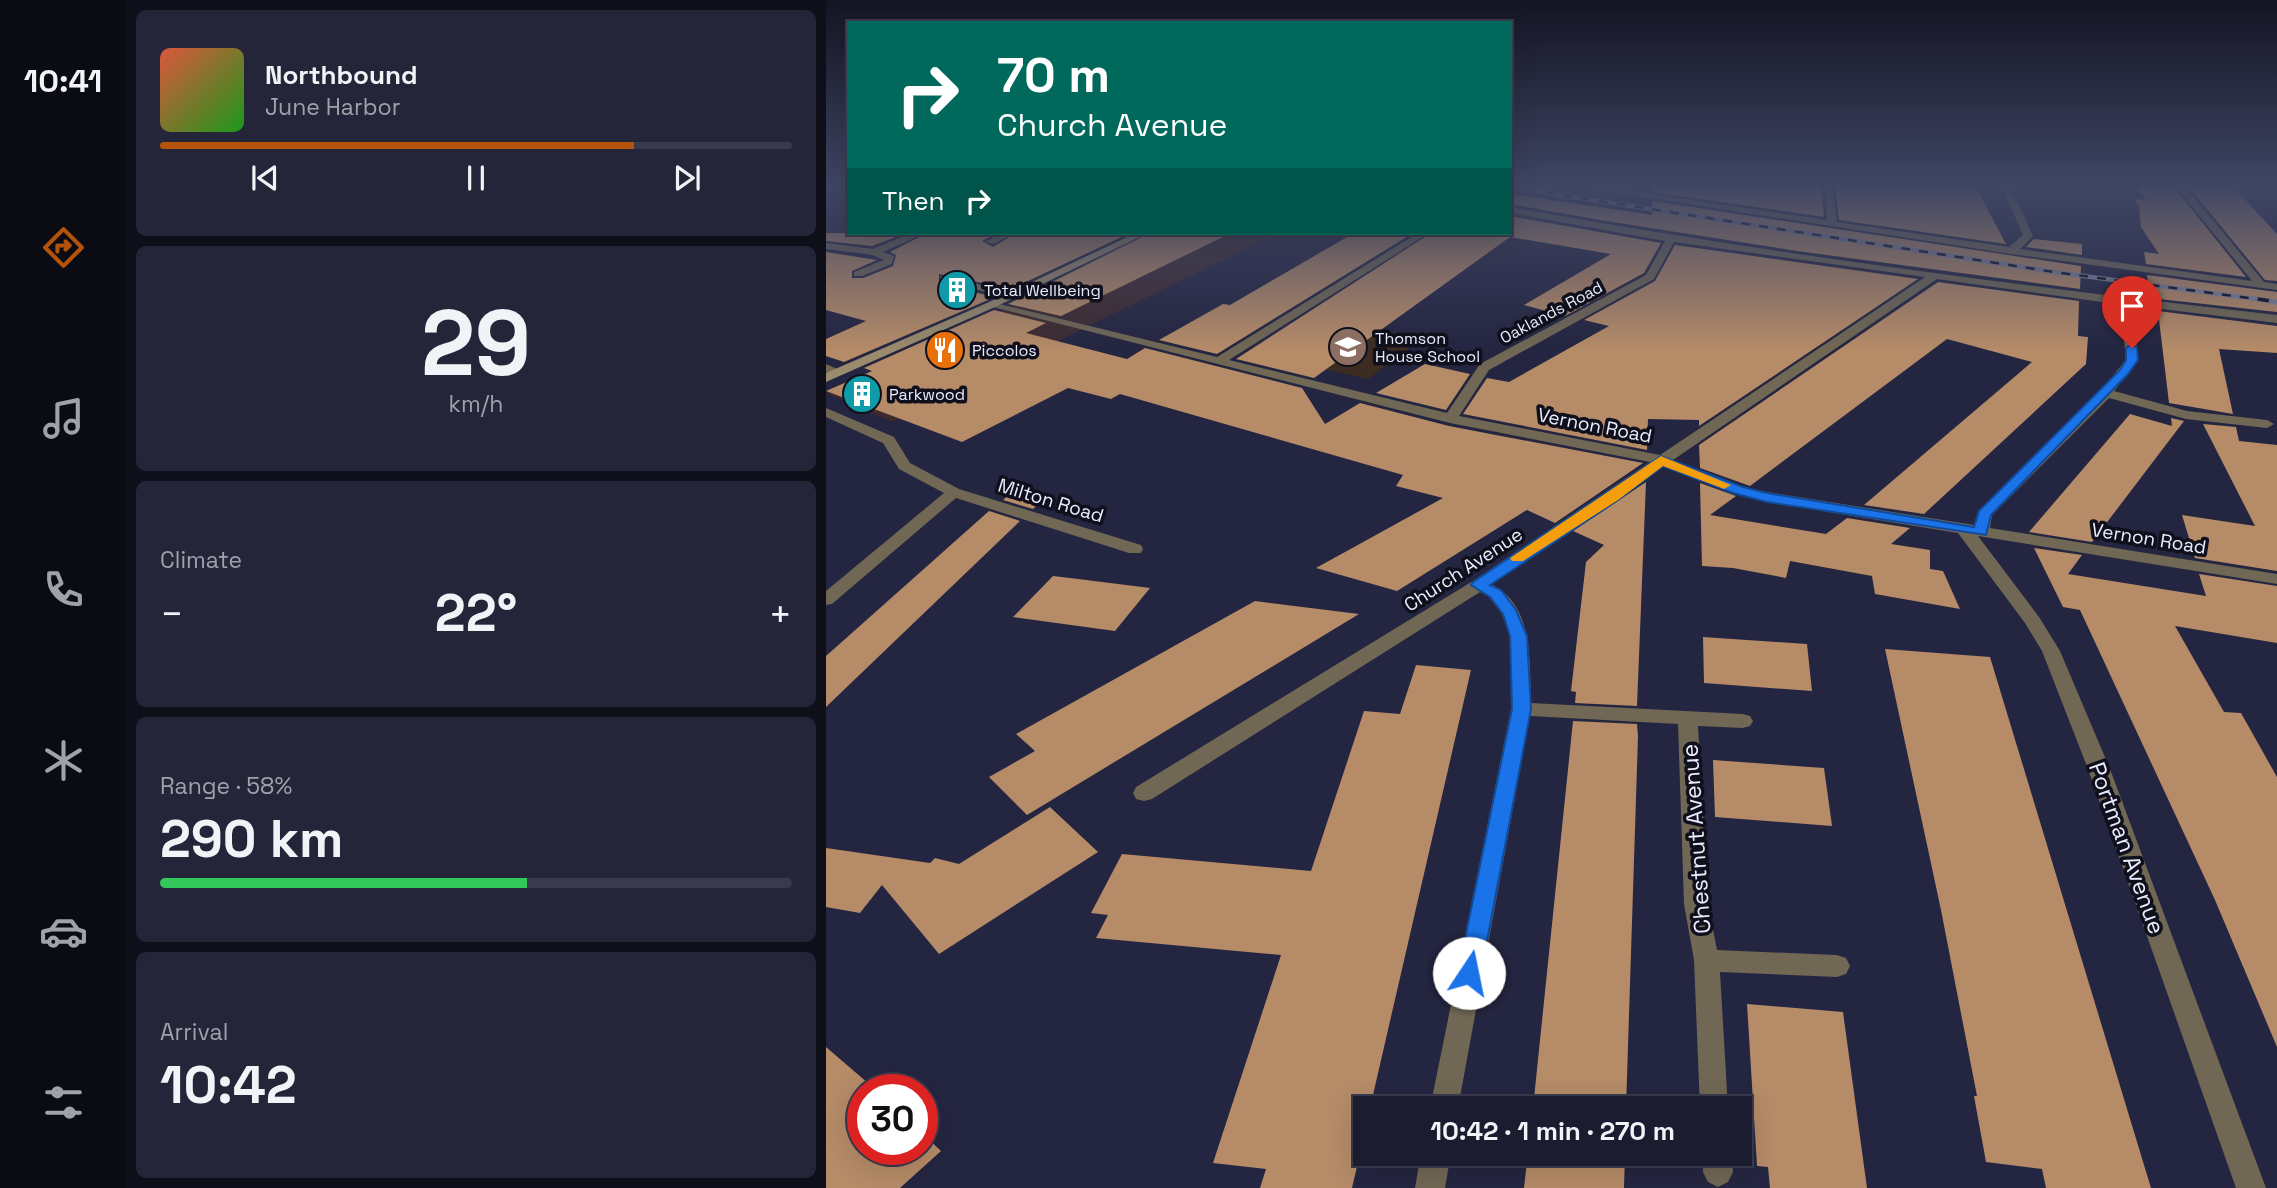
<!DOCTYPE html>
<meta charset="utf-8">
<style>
:root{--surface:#1b1c30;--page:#242538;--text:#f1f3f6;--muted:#a0a1ab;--line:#393a4c;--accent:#b45309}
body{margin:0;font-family:"Space Grotesk",sans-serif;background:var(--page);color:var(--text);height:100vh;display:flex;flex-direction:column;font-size:26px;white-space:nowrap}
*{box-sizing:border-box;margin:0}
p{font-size:23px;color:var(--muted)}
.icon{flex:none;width:38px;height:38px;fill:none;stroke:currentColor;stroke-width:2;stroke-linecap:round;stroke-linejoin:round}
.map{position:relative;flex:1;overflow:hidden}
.panel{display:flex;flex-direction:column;gap:10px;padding:10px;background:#0f0f1a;width:700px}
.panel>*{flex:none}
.guide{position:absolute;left:21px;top:21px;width:665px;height:214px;border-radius:0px;box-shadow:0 7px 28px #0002,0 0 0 2px var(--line);background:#00695c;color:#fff;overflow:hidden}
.speed{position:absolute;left:21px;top:1074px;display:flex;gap:14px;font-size:35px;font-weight:700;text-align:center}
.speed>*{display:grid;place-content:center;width:91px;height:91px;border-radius:50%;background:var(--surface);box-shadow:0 7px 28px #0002,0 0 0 2px var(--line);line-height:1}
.speed .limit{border:10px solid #d22;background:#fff;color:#111}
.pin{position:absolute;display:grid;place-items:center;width:60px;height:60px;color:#fff;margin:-72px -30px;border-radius:50% 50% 50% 0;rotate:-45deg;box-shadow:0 0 7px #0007}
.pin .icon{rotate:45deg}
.me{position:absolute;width:77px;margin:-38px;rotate:11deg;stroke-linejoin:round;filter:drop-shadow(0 0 5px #0008)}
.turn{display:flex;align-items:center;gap:24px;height:147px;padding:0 35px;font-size:32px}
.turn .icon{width:91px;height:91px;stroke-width:2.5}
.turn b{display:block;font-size:49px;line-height:60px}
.then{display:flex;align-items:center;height:66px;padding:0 35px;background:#0003;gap:14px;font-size:26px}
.big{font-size:52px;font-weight:600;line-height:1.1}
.panel .tile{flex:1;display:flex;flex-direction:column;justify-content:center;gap:10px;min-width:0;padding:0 24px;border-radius:10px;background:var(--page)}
.panel .dial{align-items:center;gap:0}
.dial b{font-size:91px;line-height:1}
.song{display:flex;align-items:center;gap:21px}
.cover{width:84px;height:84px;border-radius:10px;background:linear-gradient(135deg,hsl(10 70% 55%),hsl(120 70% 35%))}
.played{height:7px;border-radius:4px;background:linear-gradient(90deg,var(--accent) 75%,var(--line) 75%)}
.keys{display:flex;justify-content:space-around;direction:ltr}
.heat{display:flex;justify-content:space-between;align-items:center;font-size:38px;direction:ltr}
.charge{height:10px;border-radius:5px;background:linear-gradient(90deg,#34c759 58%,var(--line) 0)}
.trip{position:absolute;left:527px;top:1096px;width:399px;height:70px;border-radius:0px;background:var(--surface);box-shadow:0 7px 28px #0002,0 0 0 2px var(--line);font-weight:600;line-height:70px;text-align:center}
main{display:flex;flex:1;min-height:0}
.dock{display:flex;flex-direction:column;width:126px;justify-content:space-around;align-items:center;background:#0b0b13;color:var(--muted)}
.dock .icon{width:49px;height:49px}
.dock .active{color:var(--accent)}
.dock b{font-size:32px;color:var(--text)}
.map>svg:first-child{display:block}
.commercial{fill:#3d2a2f}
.education{fill:#3c2c21}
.building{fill:#b58b68}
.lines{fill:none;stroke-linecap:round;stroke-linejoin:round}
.lane{fill:#706754;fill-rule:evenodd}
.street{fill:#706754;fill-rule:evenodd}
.secondary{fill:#998b6b;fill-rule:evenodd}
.rail-far1-casing{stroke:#818299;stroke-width:4.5}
.rail-casing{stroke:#818299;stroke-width:5}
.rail-far1{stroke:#0f101c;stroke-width:2.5;stroke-dasharray:9;stroke-linecap:butt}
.rail{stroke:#0f101c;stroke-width:3.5;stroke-dasharray:11;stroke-linecap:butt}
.route{fill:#1a73e8;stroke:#114b97;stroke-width:2}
.slow{fill:#f59e0b}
.labels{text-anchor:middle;stroke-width:7;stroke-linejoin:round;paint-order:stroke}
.far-poi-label{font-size:16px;fill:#eaecfe;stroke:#0f101c;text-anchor:start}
.far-street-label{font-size:16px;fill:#eaecfe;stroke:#0f101c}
.street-label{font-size:19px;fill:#eaecfe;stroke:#0f101c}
.near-street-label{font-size:23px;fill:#eaecfe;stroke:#0f101c}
</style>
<main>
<nav class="dock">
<b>10:41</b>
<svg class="icon active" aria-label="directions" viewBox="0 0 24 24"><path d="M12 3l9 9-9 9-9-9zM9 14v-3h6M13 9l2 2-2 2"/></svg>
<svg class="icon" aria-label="music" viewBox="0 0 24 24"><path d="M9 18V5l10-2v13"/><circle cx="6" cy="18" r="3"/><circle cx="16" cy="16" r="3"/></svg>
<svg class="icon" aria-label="phone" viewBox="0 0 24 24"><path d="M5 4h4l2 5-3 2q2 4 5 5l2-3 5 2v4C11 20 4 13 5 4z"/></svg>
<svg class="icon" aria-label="climate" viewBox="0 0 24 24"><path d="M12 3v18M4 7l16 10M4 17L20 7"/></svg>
<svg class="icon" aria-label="car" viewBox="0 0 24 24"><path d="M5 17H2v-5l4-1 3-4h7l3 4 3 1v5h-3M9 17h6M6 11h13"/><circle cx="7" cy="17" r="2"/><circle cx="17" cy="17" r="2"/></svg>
<svg class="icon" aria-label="filters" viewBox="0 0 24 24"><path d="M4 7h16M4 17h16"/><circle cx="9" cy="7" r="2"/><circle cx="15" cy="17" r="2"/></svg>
</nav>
<section class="panel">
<div class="tile">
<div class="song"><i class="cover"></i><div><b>Northbound</b><p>June Harbor</p></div></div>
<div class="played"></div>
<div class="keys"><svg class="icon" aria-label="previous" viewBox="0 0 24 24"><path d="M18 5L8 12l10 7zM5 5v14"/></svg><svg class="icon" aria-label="pause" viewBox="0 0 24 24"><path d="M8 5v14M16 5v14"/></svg><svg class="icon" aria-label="next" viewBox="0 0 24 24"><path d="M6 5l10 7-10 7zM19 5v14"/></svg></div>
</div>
<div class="tile dial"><b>29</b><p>km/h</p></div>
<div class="tile"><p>Climate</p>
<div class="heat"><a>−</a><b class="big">22°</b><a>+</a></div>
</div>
<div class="tile"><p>Range · 58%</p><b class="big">290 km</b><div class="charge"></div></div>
<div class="tile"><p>Arrival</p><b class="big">10:42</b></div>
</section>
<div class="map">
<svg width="1451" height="1188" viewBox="0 0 1451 1188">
<rect width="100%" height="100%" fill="#242540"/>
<polygon class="commercial" points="341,233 453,233 66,422 0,393"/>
<polygon class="education" points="503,320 597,338 542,379 444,357"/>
<g class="building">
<polygon points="826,184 995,184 998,217 826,192"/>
<polygon points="1009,184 1148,184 1180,244 1013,220"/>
<polygon points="1323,185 1347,186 1420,277 1320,264 1318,252 1333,254 1315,227 1313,206 1308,199 1320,200 1311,188 1326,188"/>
<polygon points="1363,187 1410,190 1451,234 1451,281 1439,280"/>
<polygon points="684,194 826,215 826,201 1255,266 1254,289 971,251 780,221 684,204"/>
<polygon points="684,216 835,243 818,273 739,316 698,305 785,254 684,237 488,378 410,359 605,233 684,233"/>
<polygon points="0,233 80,233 46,246 0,241"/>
<polygon points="101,233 171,233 156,241 167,247 190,233 304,233 185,289 113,274 113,284 169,297 18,362 0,356 0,339 40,321 0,310 0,252 51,260 26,271 26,278 37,278 67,266 70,255 64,252"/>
<polygon points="324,233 405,233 235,316 182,304"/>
<polygon points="528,233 587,233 391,354 333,340 397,304 404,305"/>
<polygon points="1208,239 1256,244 1256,255 1200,247"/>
<polygon points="849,245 1092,279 873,426 873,420 822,419 821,450 637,414 661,378 683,382 783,326 758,320 829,281"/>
<polygon points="1321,275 1451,292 1451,312 1324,298"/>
<polygon points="1112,282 1253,301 1252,336 1262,337 1260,364 1098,514 1038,505 1206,362 1121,339 924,486 874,468 873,445"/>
<polygon points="168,310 220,323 200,333 301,359 319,348 476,388 499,424 534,403 623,426 817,463 729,523 701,510 571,591 490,568 617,498 570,486 577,475 294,394 285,399 242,388 136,442 0,391 46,371 38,368"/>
<polygon points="1332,311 1451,326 1451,353 1393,349 1407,414 1343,403"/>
<polygon points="599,364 644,374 620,410 550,393"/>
<polygon points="1304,414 1346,426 1345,418 1358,421 1266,542 1203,532"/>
<polygon points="1377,424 1410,427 1413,441 1451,445 1451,571 1369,558 1356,515 1429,526"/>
<polygon points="820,482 811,706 749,703 750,692 745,691 760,562 778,545 747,531"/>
<polygon points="874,483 910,496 884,515 1000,534 1021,518 1084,528 1065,544 1104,550 1104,569 1117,571 1134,609 1049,594 1046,576 964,561 960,578 907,568 876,566"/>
<polygon points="195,485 212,504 207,509 177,500"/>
<polygon points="163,511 194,521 0,707 0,656"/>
<polygon points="1208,548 1256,555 1242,574 1380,596 1373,574 1451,586 1451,643 1349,626 1398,712 1415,713 1451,777 1451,1047 1389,900 1254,610 1237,607"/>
<polygon points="227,576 252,579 324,588 289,631 187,617"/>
<polygon points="429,601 533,614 201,815 163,777 209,751 190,734"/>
<polygon points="877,637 981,644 986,691 878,683"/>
<polygon points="1059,649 1164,657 1325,1188 1220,1188 1216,1169 1160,1162 1148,1096 1151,1096 1115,910"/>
<polygon points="590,665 645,670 544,1108 539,1108 539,1132 526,1188 434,1188 440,1169 387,1163 455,955 270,938 282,915 265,913 296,854 485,871 538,711 574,714"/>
<polygon points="747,721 811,724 812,736 800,1108 707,1108"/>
<polygon points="887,760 998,768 1006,826 889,817"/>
<polygon points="224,807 272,852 113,954 56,885 34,913 0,907 0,848 104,863 109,858 133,864"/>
<polygon points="921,1004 1017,1012 1041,1188 944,1188 942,1167 931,1166"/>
<polygon points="0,1047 50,1090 37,1090 37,1150 96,1150 96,1133 115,1151 74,1188 0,1188"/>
<polygon points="702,1153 799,1153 798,1188 698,1188"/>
</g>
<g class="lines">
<g class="lane">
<polygon points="86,233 99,233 57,252 68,256 66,264 36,276 28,276 28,272 58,260 44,254 44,250"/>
<polygon points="176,233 188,233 168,244 159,242"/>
<polygon points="118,276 190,293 192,295 186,298 114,281 114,277"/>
</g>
<g class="street">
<polygon points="0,184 11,184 0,190"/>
<polygon points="734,184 757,184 1001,220 998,184 1006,184 1011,222 1183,247 1197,235 1175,184 1183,184 1207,236 1194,249 1426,281 1348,184 1357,184 1438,282 1451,284 1451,290 1185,254"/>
<path d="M684,207C938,253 1195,286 1451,315V323L1303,305L1308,319L1312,360L1288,391L1361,411L1441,420L1448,424L1441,428L1360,419L1283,398L1166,515L1164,528L1451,574V584L1152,536L1213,617L1234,651L1284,769L1440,1188H1410L1262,769L1216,651L1199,623L1132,533L941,502L907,493L838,466L665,584C709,606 703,662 705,703L917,714L924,716L927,721L924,726L917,728L872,726L882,904L891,950L1011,955L1020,958L1024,966L1020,974L1011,977L894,972L902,1108H874L868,960L858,904L852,724L704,716L632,1108H604L685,709L684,636L676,614L663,597L654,592L326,799L318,801L310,799L307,793L310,787L647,581L824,462L624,423L159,305L165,302L391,357L592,233H603L403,360L621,413L654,364L820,275L839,241L684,213ZM848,242L1099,277L834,455L633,416L663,370L828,279ZM1111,279L1291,304L1296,319L1300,360L1275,390L1152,511L1148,525L941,492L917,487L847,460Z"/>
<polygon points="0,243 48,249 53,252 48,255 0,249"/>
<polygon points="0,364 18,372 12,376 0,372"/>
<polygon points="0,408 68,437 84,463 133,489 315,545 317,549 315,553 303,553 130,498 6,604 0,605 0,591 118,493 73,469 57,443 0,417"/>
<polygon points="595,1153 625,1153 619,1188 589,1188"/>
<polygon points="876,1153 906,1153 907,1172 902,1182 892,1187 882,1182 877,1172"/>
</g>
<polygon class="secondary" points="310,233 322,233 169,307 0,382 0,373 161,303"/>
<defs>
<polyline id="rail-far1" points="684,187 1228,272 1445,301"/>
<polyline id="rail" points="1432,299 1451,302"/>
</defs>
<use href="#rail-far1" class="rail-far1-casing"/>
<use href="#rail" class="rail-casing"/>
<use href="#rail-far1" class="rail-far1"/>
<use href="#rail" class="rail"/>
</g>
<linearGradient id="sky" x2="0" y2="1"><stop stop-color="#141423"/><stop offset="0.53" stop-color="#3f4664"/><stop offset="1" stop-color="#3f4664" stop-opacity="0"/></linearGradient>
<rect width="1451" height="350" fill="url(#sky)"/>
<polygon class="route" points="1306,344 1311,348 1312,360 1302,374 1165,515 1160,535 941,502 907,493 837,466 792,500 664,585 675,590 690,610 701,636 705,709 655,973 652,980 643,983 635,980 632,973 686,709 684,636 677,614 664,597 645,585 647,582 835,456 917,487 941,493 1148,527 1153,511 1294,370 1300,360 1300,348"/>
<polygon class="slow" points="835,456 905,485 898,489 893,487 837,466 792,500 697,561 686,561 684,558"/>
<defs>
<symbol id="building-disc" viewBox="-11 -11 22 22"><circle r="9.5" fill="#0f9aa8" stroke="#0f101c"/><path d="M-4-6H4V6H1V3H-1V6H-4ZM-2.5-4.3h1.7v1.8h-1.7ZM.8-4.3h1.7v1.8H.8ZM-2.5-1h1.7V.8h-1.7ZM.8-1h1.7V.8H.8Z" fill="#fff"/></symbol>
<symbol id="school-disc" viewBox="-11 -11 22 22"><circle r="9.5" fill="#8d6e63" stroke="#0f101c"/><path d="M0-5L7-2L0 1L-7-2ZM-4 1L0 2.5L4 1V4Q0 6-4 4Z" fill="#fff"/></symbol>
<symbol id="restaurant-disc" viewBox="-11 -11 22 22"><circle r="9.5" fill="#e8710a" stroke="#0f101c"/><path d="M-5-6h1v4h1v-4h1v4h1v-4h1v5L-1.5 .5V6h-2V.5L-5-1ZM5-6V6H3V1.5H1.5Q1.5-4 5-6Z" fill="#fff"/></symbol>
</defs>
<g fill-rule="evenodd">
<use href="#building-disc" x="109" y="268" width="44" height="44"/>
<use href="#school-disc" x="500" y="325" width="44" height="44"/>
<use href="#restaurant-disc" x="97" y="328" width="44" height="44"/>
<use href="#building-disc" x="14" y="372" width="44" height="44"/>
</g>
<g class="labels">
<g class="far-poi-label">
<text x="158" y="296">Total Wellbeing</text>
<text x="549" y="344">Thomson<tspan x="549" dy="18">House School</tspan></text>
<text x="146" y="356">Piccolos</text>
<text x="63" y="400">Parkwood</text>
</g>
<g class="far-street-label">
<text transform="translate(725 312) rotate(-28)" y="6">Oaklands Road</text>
</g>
<g class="street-label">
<text transform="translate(769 425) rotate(11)" y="7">Vernon Road</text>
<text transform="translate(225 500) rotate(17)" y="7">Milton Road</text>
<text transform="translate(1323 538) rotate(9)" y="7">Vernon Road</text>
<text transform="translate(637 569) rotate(-33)" y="7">Church Avenue</text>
</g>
<g class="near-street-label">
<text transform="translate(870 839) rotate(-94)" y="8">Chestnut Avenue</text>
<text transform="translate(1301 848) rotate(70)" y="8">Portman Avenue</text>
</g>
</g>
</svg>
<div class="speed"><div class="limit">30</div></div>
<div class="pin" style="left:1306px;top:348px;background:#d93025"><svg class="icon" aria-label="arrive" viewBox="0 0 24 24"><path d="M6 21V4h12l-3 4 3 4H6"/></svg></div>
<svg class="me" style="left:643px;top:973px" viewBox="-20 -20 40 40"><circle r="19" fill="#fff"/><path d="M0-13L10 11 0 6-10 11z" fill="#1a73e8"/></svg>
<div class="trip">10:42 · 1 min · 270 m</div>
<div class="guide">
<div class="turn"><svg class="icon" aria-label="right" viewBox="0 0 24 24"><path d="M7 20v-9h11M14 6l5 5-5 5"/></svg><div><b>70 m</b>Church Avenue</div></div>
<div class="then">Then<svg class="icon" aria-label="right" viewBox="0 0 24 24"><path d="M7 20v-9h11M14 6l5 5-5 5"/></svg></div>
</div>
</div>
</main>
